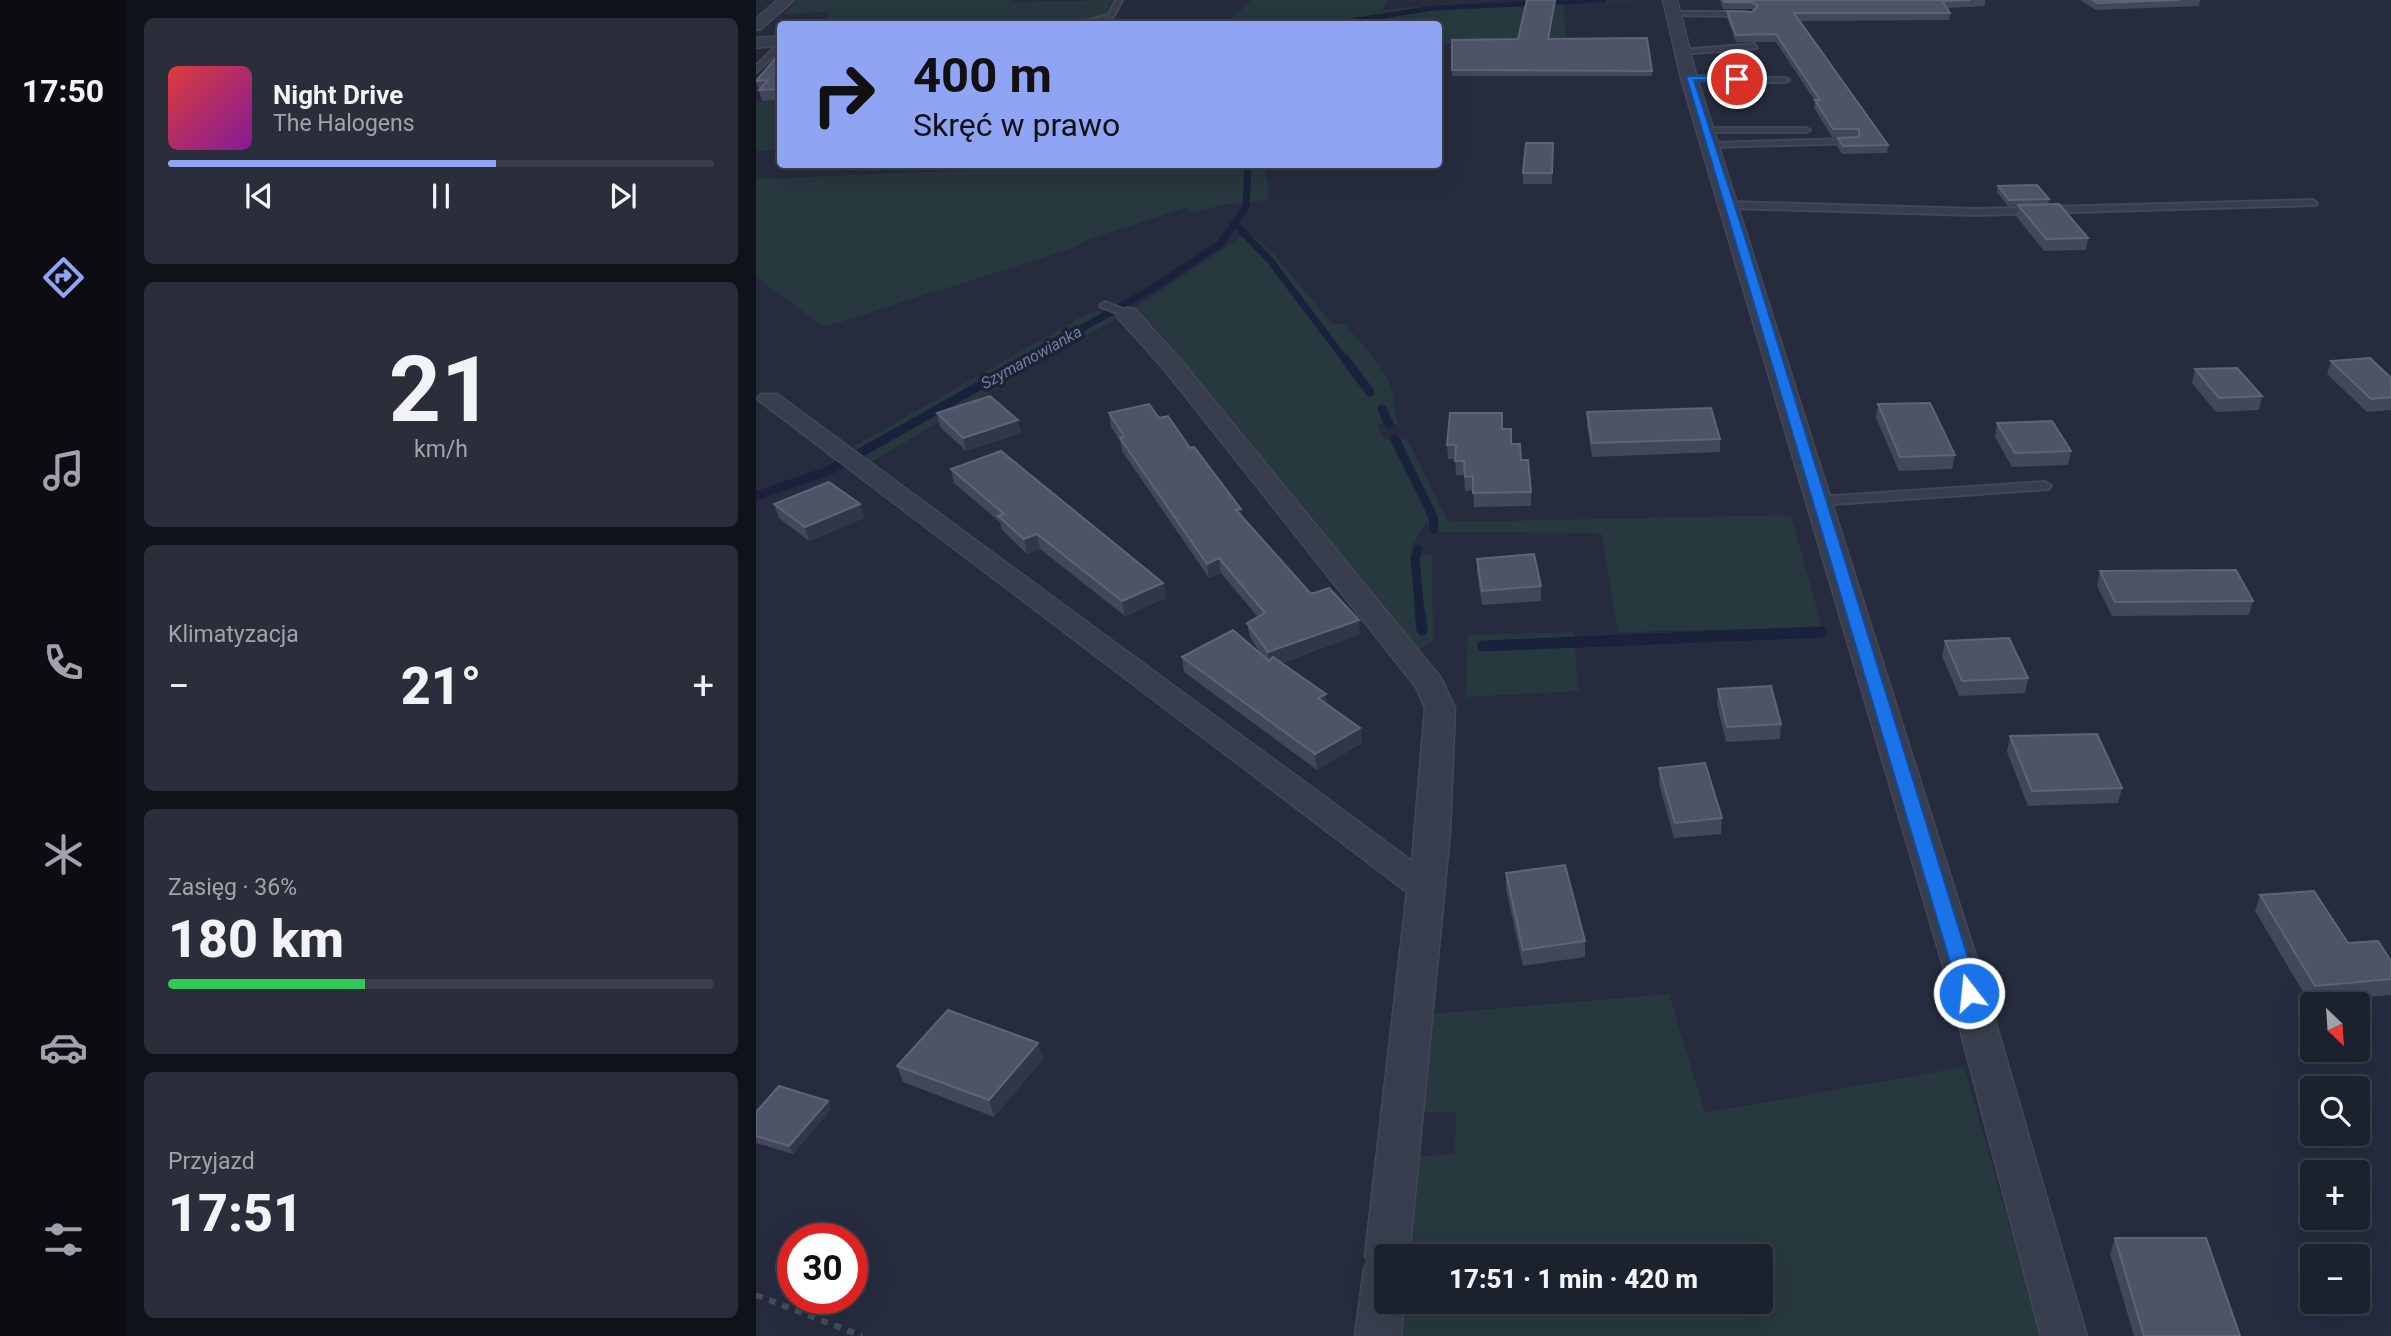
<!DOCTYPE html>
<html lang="pl">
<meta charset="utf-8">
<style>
:root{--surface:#1c212e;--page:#292e3a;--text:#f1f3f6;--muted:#a0a3aa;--line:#3a3e4a;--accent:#90a4f4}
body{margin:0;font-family:Roboto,sans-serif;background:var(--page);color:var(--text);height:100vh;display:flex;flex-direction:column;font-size:26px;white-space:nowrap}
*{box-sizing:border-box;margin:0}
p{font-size:23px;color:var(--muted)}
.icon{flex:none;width:38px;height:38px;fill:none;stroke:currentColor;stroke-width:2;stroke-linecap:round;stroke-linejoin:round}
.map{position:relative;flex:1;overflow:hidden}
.side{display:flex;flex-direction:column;gap:18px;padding:18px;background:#0f1219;width:630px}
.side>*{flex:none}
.hud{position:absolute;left:21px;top:21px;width:665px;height:147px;border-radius:7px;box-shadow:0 7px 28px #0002,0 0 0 2px var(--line);background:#90a4f4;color:#111;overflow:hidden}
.needle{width:46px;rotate:155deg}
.buttons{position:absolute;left:1544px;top:992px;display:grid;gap:14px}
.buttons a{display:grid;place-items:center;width:70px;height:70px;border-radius:7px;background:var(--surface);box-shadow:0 7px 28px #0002,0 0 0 2px var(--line);font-size:35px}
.speed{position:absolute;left:21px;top:1223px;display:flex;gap:14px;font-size:35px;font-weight:700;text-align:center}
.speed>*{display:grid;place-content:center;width:91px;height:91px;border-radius:50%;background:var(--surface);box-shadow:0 7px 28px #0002,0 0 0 2px var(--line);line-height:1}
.speed .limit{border:10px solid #d22;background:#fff;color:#111}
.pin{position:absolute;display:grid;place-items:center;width:60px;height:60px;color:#fff;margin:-30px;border:4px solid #fff;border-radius:50%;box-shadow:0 2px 7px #0007}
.me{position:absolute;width:77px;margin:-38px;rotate:344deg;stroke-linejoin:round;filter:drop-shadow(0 0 5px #0008)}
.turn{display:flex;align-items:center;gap:24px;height:147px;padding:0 21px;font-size:32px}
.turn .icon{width:91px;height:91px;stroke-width:2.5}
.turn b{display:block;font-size:49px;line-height:60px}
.big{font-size:52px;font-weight:800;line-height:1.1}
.side .card{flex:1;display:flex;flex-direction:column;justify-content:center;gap:10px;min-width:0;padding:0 24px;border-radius:10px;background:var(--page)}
.side .dial{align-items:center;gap:0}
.dial b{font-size:91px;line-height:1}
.song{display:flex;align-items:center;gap:21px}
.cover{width:84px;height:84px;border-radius:10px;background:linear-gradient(135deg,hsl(0 70% 55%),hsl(290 70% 35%))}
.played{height:7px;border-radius:4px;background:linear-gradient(90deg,var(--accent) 60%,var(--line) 60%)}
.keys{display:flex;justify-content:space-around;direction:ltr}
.heat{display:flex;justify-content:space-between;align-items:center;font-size:38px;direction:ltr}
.charge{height:10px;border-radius:5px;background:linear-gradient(90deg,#34c759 36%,var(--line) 0)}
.trip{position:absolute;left:618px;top:1244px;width:399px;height:70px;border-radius:7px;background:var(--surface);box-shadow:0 7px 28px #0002,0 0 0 2px var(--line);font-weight:800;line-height:70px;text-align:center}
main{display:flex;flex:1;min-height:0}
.menu{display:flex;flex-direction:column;width:126px;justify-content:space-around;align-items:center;background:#0b0d12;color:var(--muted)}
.menu .icon{width:49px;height:49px}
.menu .on{color:var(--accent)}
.menu b{font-size:32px;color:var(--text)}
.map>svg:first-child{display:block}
.green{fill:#28383f}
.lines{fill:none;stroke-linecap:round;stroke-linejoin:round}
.stream-far3{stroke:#19213b;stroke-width:5}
.stream-far2{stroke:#19213b;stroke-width:7}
.stream-far1{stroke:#19213b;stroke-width:9}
.stream{stroke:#19213b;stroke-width:11}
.lane-casing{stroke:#434757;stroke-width:4}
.street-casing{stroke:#434757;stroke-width:3}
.path{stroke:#415157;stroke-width:6;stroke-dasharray:7 7;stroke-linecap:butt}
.lane{fill:#393e4e;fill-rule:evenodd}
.street{fill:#393e4e;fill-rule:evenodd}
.wall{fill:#41485c}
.shaded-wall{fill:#31374b}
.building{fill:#4d5468;stroke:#5e6477;stroke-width:2}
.route{fill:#1a73e8;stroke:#114b97;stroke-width:2}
.labels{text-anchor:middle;stroke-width:7;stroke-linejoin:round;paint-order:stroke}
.far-water-label{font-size:16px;font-style:italic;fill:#707ea6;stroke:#1e2333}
</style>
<main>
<nav class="menu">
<b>17:50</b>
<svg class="icon on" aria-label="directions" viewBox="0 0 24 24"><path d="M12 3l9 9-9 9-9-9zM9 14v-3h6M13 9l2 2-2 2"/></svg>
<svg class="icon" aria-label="music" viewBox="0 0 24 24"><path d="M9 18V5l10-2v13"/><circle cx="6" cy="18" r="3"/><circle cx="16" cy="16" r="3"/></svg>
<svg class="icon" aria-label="phone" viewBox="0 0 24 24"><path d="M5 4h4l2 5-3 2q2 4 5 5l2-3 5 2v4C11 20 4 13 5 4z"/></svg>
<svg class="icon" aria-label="climate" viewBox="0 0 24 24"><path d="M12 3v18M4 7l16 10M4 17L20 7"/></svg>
<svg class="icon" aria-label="car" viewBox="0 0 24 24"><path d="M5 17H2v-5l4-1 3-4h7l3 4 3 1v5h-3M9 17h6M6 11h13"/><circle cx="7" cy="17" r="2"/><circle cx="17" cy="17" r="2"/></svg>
<svg class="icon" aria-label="filters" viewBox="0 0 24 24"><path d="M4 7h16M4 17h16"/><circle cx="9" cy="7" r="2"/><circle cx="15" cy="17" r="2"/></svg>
</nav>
<section class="side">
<div class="card">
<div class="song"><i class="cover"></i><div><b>Night Drive</b><p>The Halogens</p></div></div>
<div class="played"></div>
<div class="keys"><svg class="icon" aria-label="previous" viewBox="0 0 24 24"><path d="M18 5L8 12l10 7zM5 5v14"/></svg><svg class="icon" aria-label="pause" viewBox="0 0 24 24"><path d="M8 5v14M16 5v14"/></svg><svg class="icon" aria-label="next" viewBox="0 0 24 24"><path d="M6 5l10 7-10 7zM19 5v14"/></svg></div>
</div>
<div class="card dial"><b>21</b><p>km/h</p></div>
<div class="card"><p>Klimatyzacja</p>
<div class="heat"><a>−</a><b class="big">21°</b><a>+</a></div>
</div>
<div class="card"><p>Zasięg · 36%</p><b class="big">180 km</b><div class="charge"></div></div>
<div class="card"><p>Przyjazd</p><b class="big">17:51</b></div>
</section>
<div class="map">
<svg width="1635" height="1336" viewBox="0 0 1635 1336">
<rect width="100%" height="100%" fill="#262c3e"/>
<g class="green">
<polygon points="42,0 255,0 252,3 355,0 350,15 338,21 321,23 66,24 73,12 27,14"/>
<polygon points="496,0 631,0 627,10 680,5 804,0 898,1 807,4 811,43 683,43 682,24 470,24"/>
<polygon points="24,101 24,150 0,151 0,102"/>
<polygon points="290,164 508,165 513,196 511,200 466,205 435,213 431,207 333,239 317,248 68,327 0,277 0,179 289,167"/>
<path d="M484,238H500L519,255L576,324H589C603,342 623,361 633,381C639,395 636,411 643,424H621L629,440L651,439L692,522L1035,515L1066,627L862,632L845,533L683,532L670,522L654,550L676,556L677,641L665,648L654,649L398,326L375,310Z"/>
<polygon points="343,312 361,318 115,462 97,447 332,313"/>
<polygon points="818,632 822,691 709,697 712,635"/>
<polygon points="913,994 949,1113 1208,1067 1285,1336 643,1336 646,1302 1004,1302 1004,1256 650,1256 660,1157 699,1154 700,1112 666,1112 676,1014"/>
</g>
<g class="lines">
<polyline class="stream-far3" points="576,24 677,8 848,0"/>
<g class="stream-far2">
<polyline points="479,224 513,259 590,361"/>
<polyline points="268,361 399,287 464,244 490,207 492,164"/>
</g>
<g class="stream-far1">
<polyline points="589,359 614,392"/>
<polyline points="626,409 633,424"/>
<polyline points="639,439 677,517 678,529"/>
<polyline points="0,496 72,471 271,359"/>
<polyline points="662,550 659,558 664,614"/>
</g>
<g class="stream">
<polyline points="664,612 666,630"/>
<polyline points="727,646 1065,632"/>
</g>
<defs>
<g id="lane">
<polygon points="360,0 366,0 357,17 328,24 319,24 352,15"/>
<polygon points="915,12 989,12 992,14 989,16 917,15"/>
<polygon points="998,44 1001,48 926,54 922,52 926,50"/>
<polygon points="21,45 24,45 24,50 0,72 0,66"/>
<polygon points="933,76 1029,78 1033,80 1029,82 930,80 929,78"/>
<polygon points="947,128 1050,128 1054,130 1050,132 947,132"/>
<polygon points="1097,139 1100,139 1100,143 954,147 950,145 954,143"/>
<polygon points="1557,200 1561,203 1560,205 1220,215 974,208 970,205 974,202 1220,209"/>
<polygon points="349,302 375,312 376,314 371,317 345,307 344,305"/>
<polygon points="1289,482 1295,486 1293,489 1064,505 1058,501 1064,497"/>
</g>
<g id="street">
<polygon points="22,0 38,0 5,29 0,30 0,19"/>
<polygon points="907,0 921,0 941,78 1224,969 1331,1336 1285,1336 1188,969 925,78"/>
<polygon points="24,36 24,45 0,48 0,38"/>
<polygon points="371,308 379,309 423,358 685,678 699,708 694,833 653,1256 630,1256 630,1302 648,1302 645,1336 599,1336 608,1269 612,1261 609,1256 651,892 1,399 5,394 21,394 656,861 669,708 660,687 407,368 363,319 360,314 363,309"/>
</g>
</defs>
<use href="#lane" class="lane-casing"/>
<use href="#street" class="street-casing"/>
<polyline class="path" points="0,1295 106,1336"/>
<use href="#lane" class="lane"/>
<use href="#street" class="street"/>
</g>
<g class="wall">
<polygon points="800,0 793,39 896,71 896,76 696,76 696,40 762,39"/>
<polygon points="964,0 1229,0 1229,6 1191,8 1194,13 1193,20 1043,21 1132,145 1131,153 1086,154 1081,146 1082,138 1096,137 1076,137 1058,108 1059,101 1020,42 980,42 971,18 971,11 996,12 998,10 996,9 967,9"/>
<polygon points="1324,0 1444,0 1443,6 1340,10"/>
<polygon points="24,53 24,100 6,101 0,81"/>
<polygon points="797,143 796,184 767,184 767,173"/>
<polygon points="195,164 232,164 231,167 196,168"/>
<polygon points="1242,186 1293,199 1292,204 1332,238 1330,250 1288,251 1260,216 1262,205 1252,206 1241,192"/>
<polygon points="1575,361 1635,378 1635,410 1611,412 1571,374"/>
<polygon points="1439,369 1506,396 1503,410 1460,412 1436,383"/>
<polygon points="1122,404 1199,455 1196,469 1143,471 1120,418"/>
<polygon points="831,412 964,439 964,452 836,457 831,425"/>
<polygon points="181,413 265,433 210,451 184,427"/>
<polygon points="353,413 403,418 434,448 485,509 486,518 555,594 604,634 526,663 571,705 604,728 606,743 561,770 428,672 426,657 504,653 494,637 491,623 502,617 465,573 453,578 366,451 364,441 355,427"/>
<polygon points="1241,423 1315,451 1312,465 1256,467 1239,437"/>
<polygon points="746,429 765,460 775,492 775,506 718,507 717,490 709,491 708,475 700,475 699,459 692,459 691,445"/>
<polygon points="195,469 407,583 410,598 369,616 284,549 271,554 246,530 244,522 198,483"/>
<polygon points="18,504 104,504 108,518 53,541 23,518"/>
<polygon points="721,559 785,586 785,601 726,605 721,573"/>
<polygon points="1344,571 1497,601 1493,615 1356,616 1341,586"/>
<polygon points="1189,641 1272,678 1269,693 1203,696 1186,656"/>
<polygon points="962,689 1025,724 1024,739 970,742 961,704"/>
<polygon points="1254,736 1366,788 1362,803 1272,806 1251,752"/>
<polygon points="903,768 966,818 965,834 918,838 903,784"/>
<polygon points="750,873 829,941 829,957 767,966 750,889"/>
<polygon points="1504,895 1592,943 1635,961 1635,995 1553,1002 1499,911"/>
<polygon points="287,1059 238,1117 147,1082 141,1066"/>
<polygon points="75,1109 37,1154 0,1143 0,1112"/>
<polygon points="1359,1238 1484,1336 1378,1336 1354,1254"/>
</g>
<g class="shaded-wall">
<polygon points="799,0 800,0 792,44 792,39"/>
<polygon points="262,420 265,433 210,451 207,438"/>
<polygon points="104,504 108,518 53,541 49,527"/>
<polygon points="485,509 487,523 480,510"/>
<polygon points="281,534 284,549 271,554 268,539"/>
<polygon points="463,558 465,573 453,578 451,564"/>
<polygon points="407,583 410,598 369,616 366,601"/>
<polygon points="603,620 604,634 514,667 512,652"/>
<polygon points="570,694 571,709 562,698"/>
<polygon points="604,728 606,743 561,770 559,754"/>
<polygon points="282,1043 287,1059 238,1117 233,1100"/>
<polygon points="72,1101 75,1109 37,1154 33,1146"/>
</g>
<g class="building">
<polygon points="771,0 799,0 792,39 891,38 896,71 696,70 696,40 762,39"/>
<polygon points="967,0 1214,0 1186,1 1194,13 1038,13 1132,145 1087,146 1082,138 1103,137 1103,129 1077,129 1059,100 1064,100 1020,34 980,35 971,11 996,12 1002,6 996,2 968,2"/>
<polygon points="1337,0 1423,0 1341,3"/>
<polygon points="24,53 24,89 3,90 12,80 0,81"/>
<polygon points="770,143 797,143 796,173 767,173"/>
<polygon points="1281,185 1293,199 1253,200 1242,186"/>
<polygon points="1303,204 1332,238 1290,239 1262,205"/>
<polygon points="1614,358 1635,378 1635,397 1615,399 1575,361"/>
<polygon points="1481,368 1506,396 1463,398 1439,369"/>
<polygon points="234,396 262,420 207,438 181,413"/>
<polygon points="1174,403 1199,455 1144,457 1122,404"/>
<polygon points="393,404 403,418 412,416 434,448 438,447 485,509 480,510 555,594 573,588 603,620 512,652 491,623 509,613 463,558 451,564 364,438 368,436 353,413"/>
<polygon points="955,408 964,439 836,443 831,412"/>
<polygon points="694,413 746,413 746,429 755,429 755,444 764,444 765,460 772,460 775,492 717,493 717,476 709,477 708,461 699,461 700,445 691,445"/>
<polygon points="1296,421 1315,451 1259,453 1241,423"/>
<polygon points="245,451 407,583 366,601 281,534 268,539 242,516 248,514 195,469"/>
<polygon points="73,482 104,504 49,527 18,504"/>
<polygon points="778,554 785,586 726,591 721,559"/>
<polygon points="1480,570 1497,601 1359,602 1344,571"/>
<polygon points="477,630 513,661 517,657 570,694 562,698 604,728 559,754 426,657"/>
<polygon points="1253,638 1272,678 1206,681 1189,641"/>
<polygon points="1015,686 1025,724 971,727 962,689"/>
<polygon points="1341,734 1366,788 1276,791 1254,736"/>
<polygon points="949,763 966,818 919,823 903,768"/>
<polygon points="809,865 829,941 767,950 750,873"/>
<polygon points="1558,891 1592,943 1622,941 1635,961 1635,979 1559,986 1504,895"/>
<polygon points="192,1010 282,1043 233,1100 141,1066"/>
<polygon points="23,1086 72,1101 33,1146 0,1136 0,1112"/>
<polygon points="1359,1238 1450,1238 1484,1336 1388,1336"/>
</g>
<polygon class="route" points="930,76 981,76 985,79 981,81 938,80 987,231 1223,993 1220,998 1213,1000 1206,998 1203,993"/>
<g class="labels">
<g class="far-water-label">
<text transform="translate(275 357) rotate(-29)" y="6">Szymanowianka</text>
</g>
</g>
</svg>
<div class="buttons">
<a><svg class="needle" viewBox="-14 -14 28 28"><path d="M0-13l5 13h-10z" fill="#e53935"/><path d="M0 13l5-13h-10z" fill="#a0a3aa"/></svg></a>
<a><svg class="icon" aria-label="search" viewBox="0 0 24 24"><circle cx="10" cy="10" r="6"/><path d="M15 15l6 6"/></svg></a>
<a>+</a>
<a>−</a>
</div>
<div class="speed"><div class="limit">30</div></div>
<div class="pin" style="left:981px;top:79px;background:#d93025"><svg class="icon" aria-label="arrive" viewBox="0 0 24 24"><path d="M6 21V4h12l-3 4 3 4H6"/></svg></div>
<svg class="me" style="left:1213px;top:993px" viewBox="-20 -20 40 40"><circle r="17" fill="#1a73e8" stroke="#fff" stroke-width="3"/><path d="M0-11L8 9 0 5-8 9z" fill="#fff"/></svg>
<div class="trip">17:51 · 1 min · 420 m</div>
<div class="hud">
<div class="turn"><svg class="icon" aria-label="right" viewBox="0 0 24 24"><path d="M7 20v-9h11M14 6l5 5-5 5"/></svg><div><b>400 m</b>Skręć w prawo</div></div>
</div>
</div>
</main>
